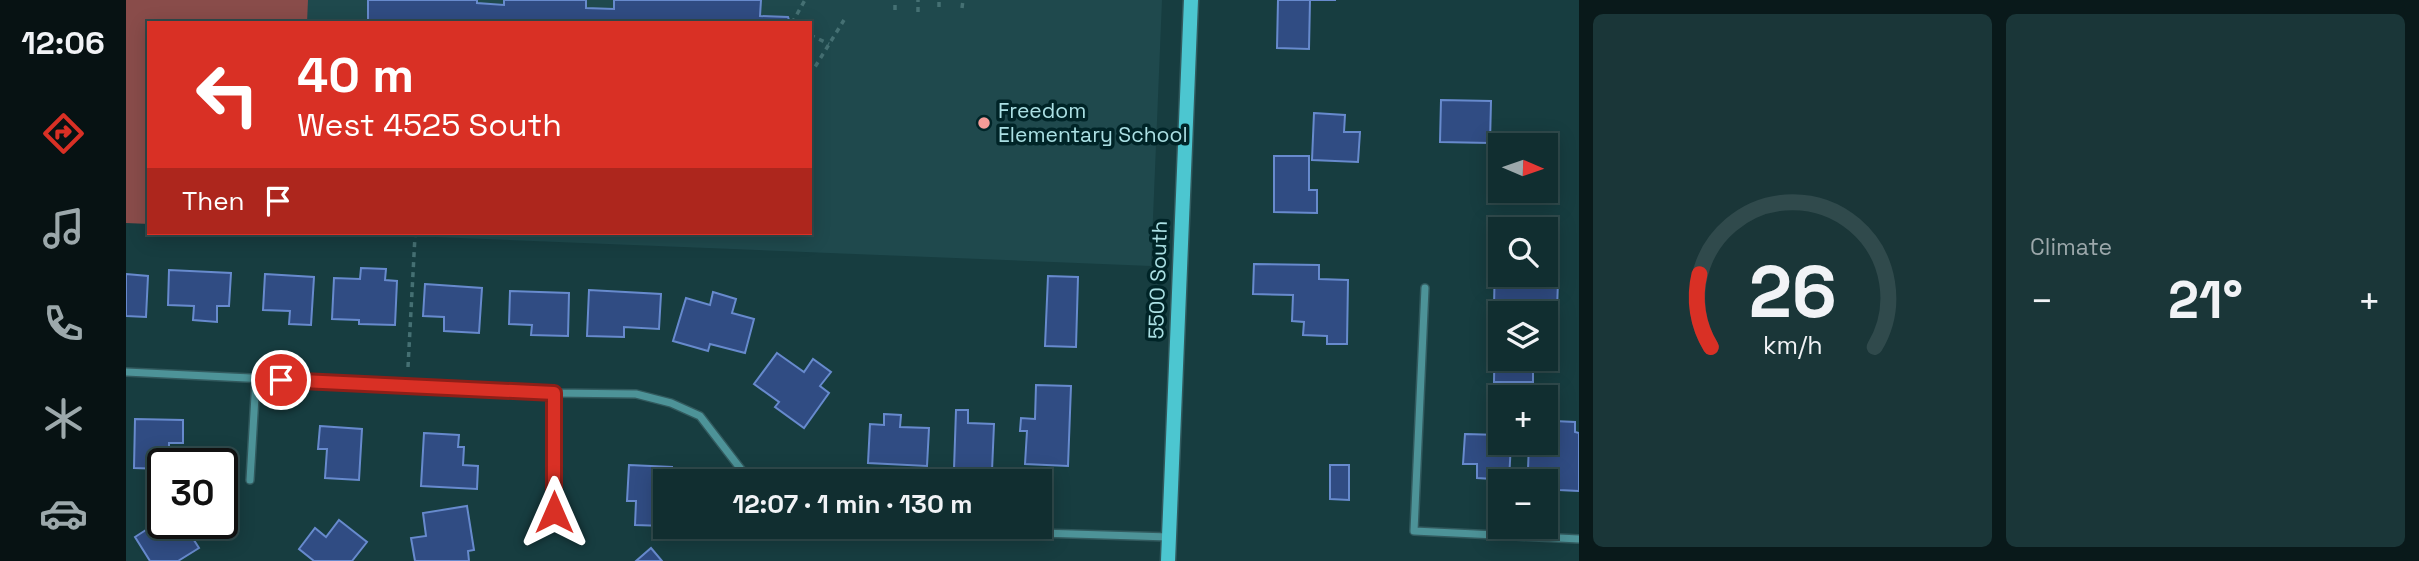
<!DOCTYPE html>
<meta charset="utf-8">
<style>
:root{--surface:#112e30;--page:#1a3638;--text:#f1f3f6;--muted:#9ca8ab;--line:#304a4c;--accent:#d93025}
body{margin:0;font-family:"Space Grotesk",sans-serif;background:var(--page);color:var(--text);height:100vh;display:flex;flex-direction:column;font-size:26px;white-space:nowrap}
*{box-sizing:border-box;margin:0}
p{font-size:23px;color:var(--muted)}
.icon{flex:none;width:38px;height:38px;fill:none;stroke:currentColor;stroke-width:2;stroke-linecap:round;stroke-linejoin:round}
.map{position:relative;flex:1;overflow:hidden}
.drawer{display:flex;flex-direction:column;gap:14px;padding:14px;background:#09191a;width:840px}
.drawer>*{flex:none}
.hud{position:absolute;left:21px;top:21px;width:665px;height:214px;border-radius:0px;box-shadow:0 4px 18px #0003,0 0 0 2px var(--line);background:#d93025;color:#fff;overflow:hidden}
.needle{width:46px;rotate:92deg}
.tools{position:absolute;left:1362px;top:133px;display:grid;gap:14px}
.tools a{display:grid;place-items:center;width:70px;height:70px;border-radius:0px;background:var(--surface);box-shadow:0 4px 18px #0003,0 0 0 2px var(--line);font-size:35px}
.speed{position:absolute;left:21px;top:448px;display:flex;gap:14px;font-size:35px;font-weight:700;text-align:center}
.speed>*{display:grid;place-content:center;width:91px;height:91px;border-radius:50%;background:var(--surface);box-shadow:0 4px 18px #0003,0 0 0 2px var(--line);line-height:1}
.speed .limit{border:4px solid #111;border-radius:10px;background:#fff;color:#111}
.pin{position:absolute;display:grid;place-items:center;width:60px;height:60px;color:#fff;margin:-30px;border:4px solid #fff;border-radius:50%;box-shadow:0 2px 7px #0007}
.me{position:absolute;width:77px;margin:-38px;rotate:0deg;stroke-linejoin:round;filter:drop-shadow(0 0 5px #0008)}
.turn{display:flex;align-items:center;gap:24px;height:147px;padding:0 35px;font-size:32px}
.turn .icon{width:91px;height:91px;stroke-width:2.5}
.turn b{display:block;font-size:49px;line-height:60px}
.then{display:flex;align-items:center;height:66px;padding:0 35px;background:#0003;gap:14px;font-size:26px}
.big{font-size:52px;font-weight:700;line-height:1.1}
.drawer .tile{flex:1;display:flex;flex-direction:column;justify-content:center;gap:10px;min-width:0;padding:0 24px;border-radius:10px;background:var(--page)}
.drawer .dial{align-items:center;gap:0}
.dial svg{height:182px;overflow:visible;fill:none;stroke:var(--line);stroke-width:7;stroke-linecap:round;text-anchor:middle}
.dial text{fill:var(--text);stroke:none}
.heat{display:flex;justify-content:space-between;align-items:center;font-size:38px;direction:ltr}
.drawer .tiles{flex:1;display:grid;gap:14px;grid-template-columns:repeat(2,1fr)}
.trip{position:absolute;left:527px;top:469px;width:399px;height:70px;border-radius:0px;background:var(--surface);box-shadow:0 4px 18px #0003,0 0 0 2px var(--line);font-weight:700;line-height:70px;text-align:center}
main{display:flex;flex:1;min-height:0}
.menu{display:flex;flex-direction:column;width:126px;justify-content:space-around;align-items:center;background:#071213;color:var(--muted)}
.menu .icon{width:49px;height:49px}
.menu .active{color:var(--accent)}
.menu b{font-size:32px;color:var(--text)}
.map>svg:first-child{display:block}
.built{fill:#1f494d}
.green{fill:#894c4a}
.building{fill:#304c83;stroke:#678acd;stroke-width:2}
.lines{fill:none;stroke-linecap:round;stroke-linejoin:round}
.street-casing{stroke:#325a5e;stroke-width:10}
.secondary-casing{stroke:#325a5e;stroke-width:17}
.path{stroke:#457073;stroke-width:3.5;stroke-dasharray:5 5;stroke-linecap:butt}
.street{stroke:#4d9398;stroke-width:7}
.secondary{stroke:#4cc6d0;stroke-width:14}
.route-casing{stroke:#8d1f18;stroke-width:18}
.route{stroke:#d93025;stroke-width:12}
.poi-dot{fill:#f59b97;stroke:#002427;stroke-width:2.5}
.labels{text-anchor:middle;stroke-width:7;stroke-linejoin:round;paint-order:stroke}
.poi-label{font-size:21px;fill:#abe0e4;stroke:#002427;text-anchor:start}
.street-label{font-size:21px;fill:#abe0e4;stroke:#002427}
</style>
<main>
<nav class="menu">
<b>12:06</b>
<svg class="icon active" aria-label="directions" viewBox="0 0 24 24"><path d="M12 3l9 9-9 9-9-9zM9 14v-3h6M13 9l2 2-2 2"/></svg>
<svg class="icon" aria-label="music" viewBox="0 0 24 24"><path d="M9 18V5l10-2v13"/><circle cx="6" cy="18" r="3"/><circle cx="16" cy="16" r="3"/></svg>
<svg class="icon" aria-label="phone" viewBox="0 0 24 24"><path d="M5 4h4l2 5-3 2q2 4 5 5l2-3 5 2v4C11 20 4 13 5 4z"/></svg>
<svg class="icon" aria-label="climate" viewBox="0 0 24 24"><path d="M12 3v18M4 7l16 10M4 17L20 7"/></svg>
<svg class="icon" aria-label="car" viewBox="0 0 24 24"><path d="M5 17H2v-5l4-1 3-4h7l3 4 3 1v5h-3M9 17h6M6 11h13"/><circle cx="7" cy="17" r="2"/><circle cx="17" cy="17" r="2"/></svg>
</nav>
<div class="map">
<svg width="1453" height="561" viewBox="0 0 1453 561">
<rect width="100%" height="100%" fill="#173d40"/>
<polygon class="built" points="0,0 1036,0 1025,266 210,233 684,233 684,23 23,23"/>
<polygon class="green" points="0,0 182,0 181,23 23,23 23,224 0,223"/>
<g class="building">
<polygon points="242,0 351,0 351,3 378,5 378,0 460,0 460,8 488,9 488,0 635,0 634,16 662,17 664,23 242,23"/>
<polygon points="1152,0 1210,0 1184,0 1183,49 1151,48"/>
<polygon points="1315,100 1365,101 1364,143 1314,142"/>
<polygon points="1188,113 1219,115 1218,132 1234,132 1232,162 1186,160"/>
<polygon points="1148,156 1183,156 1183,190 1191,190 1191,213 1148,212"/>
<polygon points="1369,257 1374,257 1374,275 1419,275 1419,258 1423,258 1422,282 1432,282 1431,309 1368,308"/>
<polygon points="1128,264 1193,265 1193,279 1222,280 1221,344 1201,344 1201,336 1177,335 1178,322 1166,321 1167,295 1127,294"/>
<polygon points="235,268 260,269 259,280 271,281 269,325 233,324 233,320 206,319 208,278 234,279"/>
<polygon points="43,270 105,273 103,306 91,306 91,322 67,320 68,306 42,305"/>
<polygon points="0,274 22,276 20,317 0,316"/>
<polygon points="139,274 188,277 185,325 163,324 164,311 137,310"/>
<polygon points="922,276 952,277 950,347 919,346"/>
<polygon points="299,284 356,288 353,333 318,331 318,317 297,316"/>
<polygon points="463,290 535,294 533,329 498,327 498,337 461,336"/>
<polygon points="384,291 443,293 442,336 405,335 406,325 383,324"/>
<polygon points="587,292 610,299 606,313 628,319 619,353 584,344 582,351 547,341 560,298 584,305"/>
<polygon points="1369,323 1374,323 1374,359 1407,359 1407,382 1368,382"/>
<polygon points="651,353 678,372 687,359 705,372 694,386 703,393 678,428 649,407 653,402 628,384"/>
<polygon points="910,385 945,386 942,466 899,464 901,431 894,431 895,418 909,419"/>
<polygon points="830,410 842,410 842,423 868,424 866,471 828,469"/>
<polygon points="758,414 775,415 774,427 803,428 801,466 742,463 744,424 758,425"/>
<polygon points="9,419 57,420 57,443 43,443 43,464 37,464 37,469 8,468"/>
<polygon points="1428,421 1449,422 1449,432 1453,433 1453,491 1433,490 1433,470 1402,469 1403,443 1419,443 1419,432 1428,433"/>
<polygon points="194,426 236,429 233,480 199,478 201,449 192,449"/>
<polygon points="298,433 333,435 332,447 338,447 337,465 352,466 351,489 295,486"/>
<polygon points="1339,434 1374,435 1374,443 1385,443 1383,480 1351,478 1351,464 1337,464"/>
<polygon points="503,465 546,467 545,481 539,481 539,526 509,525 510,501 501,501"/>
<polygon points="1204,465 1223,465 1223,500 1204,499"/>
<polygon points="341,506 348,550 342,551 343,561 289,561 285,538 300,536 297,513"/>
<polygon points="37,519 37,523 57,523 73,548 52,561 24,561 9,537"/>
<polygon points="213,520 241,542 226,561 188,561 173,549 189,528 200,537"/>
<polygon points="525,548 536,561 510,561"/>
</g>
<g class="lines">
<defs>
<g id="street">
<polyline points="1299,288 1288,531 1453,539"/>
<polyline points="0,372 428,393 510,394 545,403 574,416 624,481"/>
<polyline points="124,480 130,379"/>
<polyline points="428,512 428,393"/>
<polyline points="724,527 1043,537"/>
</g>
<polyline id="secondary" points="1042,561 1065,0"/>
</defs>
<use href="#street" class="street-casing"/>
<use href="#secondary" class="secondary-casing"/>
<g class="path">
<polyline points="813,7 813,0"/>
<polyline points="836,8 837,0"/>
<polyline points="769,10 769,0"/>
<polyline points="792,12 792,0"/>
<polyline points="666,23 679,0"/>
<polyline points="684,35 703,44"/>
<polyline points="684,75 718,20"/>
<polyline points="593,234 597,233"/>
<polyline points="282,367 289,236"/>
</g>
<use href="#street" class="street"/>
<use href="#secondary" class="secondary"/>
</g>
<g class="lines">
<defs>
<polyline id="route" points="155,380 428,393 428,512"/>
</defs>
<use href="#route" class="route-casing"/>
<use href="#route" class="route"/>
</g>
<circle class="poi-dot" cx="858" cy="123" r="7"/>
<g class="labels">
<g class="poi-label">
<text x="872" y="118">Freedom<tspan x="872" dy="24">Elementary School</tspan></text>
</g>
<g class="street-label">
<text transform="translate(1032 280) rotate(-88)" y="7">5500 South</text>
</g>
</g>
</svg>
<div class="tools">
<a><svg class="needle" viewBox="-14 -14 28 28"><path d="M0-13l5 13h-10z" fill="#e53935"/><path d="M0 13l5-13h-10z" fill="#9ca8ab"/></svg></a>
<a><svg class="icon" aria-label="search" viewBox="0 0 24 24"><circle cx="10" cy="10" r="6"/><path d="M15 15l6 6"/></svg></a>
<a><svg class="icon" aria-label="layers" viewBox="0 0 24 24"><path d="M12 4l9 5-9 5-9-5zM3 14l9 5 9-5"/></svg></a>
<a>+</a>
<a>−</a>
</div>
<div class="speed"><div class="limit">30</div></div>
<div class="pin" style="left:155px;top:380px;background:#d93025"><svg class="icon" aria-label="arrive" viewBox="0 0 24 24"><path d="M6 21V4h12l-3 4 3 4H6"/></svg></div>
<svg class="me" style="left:428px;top:512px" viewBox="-20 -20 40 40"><path d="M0-17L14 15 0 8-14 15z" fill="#d93025" stroke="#fff" stroke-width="4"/></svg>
<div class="trip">12:07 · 1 min · 130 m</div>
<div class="hud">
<div class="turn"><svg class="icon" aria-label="left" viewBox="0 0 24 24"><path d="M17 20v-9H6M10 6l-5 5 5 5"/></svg><div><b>40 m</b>West 4525 South</div></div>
<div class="then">Then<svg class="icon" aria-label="arrive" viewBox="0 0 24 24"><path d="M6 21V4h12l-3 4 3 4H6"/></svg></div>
</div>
</div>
<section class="drawer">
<div class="tiles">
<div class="tile dial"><svg viewBox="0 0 100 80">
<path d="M14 69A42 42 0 1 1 86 69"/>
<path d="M14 69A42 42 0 0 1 9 37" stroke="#d93025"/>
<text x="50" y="56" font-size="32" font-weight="700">26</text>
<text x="50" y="72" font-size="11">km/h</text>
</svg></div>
<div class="tile"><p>Climate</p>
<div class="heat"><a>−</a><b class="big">21°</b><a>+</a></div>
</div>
</div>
</section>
</main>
